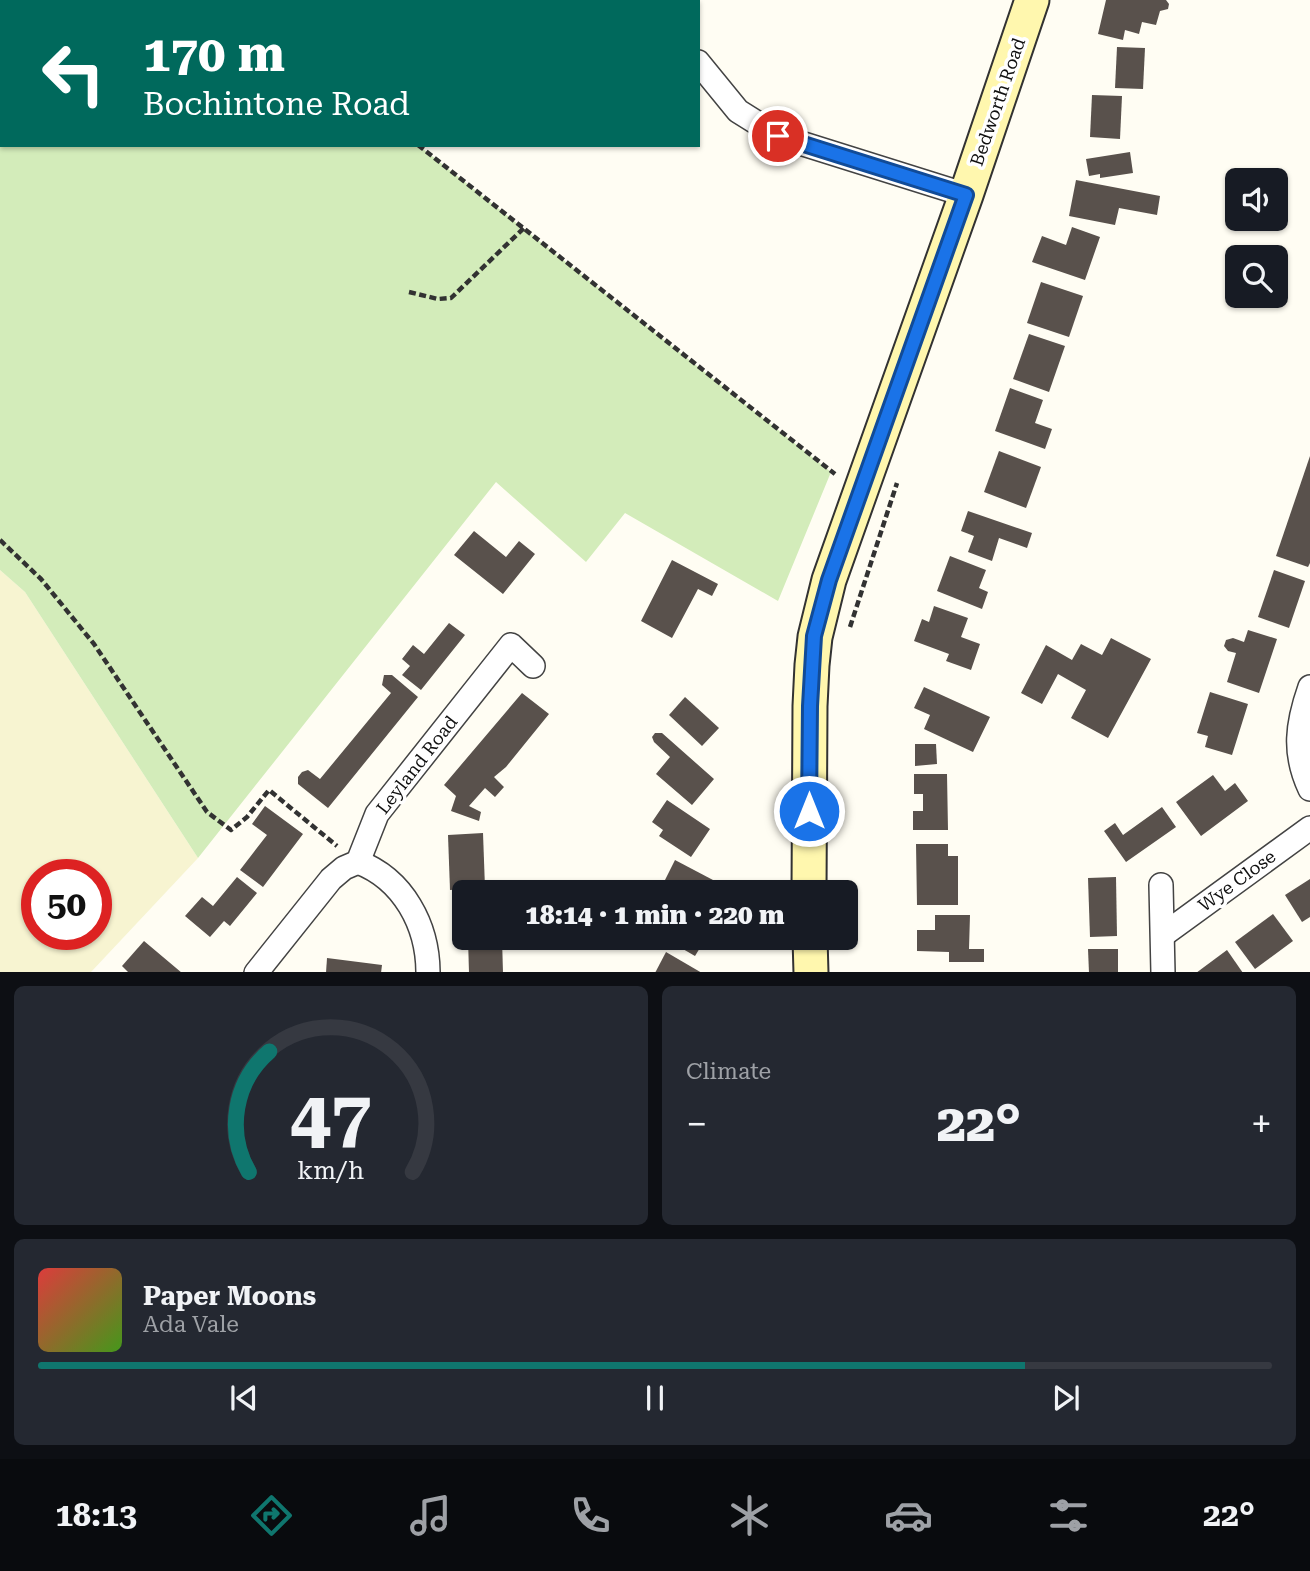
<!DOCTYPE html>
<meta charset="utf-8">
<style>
:root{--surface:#171b24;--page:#242831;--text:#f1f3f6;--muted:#9ea1a6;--line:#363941;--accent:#0f766e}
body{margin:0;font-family:"Roboto Serif",serif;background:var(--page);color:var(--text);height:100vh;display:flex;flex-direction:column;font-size:26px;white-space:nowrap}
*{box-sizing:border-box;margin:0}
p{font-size:23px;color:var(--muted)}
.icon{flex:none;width:38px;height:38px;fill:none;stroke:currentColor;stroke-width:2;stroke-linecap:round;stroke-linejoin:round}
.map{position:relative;height:972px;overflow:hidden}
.panel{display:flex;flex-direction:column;gap:14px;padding:14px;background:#0d0f14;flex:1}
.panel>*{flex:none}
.banner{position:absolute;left:0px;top:0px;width:700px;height:147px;box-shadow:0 2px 5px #0004;background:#00695c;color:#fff;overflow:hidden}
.controls{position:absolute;left:1225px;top:168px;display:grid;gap:14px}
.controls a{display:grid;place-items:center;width:63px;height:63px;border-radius:10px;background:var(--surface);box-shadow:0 2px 5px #0004;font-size:35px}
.speed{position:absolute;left:21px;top:859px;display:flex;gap:14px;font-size:35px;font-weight:700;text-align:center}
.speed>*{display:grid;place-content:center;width:91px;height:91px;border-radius:50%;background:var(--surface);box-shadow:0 2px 5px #0004;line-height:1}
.speed .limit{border:10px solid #d22;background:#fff;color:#111}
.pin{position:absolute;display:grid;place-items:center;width:60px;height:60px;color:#fff;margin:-30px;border:4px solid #fff;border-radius:50%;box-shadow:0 2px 7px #0007}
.me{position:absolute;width:77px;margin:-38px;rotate:0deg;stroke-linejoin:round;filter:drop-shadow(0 0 5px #0008)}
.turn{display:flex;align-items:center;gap:24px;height:147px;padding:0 28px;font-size:32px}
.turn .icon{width:91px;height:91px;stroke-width:2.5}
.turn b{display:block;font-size:49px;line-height:60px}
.big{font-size:52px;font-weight:800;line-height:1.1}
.panel .card{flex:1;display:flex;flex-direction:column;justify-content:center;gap:10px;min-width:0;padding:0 24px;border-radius:10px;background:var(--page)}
.panel .dial{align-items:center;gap:0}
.dial svg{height:182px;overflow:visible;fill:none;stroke:var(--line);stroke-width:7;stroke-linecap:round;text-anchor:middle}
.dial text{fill:var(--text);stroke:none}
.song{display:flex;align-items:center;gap:21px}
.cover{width:84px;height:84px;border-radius:10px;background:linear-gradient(135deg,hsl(0 70% 55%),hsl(100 70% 35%))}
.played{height:7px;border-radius:4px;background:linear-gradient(90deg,var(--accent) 80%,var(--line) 80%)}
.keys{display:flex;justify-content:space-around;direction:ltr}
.heat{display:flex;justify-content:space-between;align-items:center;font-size:38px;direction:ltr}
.panel .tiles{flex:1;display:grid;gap:14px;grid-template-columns:1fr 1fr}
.card:last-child{grid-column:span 2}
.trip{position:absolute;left:452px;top:880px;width:406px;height:70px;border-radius:10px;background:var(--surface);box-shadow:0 2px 5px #0004;font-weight:800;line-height:70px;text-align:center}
.dock{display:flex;height:112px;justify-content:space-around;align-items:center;background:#090b0e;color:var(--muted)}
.dock .icon{width:49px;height:49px}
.dock .current{color:var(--accent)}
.dock b{font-size:32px;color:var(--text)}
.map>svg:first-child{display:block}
.farmland{fill:#f7f4d1;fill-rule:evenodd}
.green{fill:#d3ecba}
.building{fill:#59514c}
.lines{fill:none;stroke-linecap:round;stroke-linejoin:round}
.street-casing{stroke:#434343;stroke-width:26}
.secondary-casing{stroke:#323232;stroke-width:37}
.path{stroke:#323232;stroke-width:4.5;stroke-dasharray:7 3.5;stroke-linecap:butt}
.street{stroke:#fff;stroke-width:23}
.secondary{stroke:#fff7ae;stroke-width:33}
.route-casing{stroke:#114b97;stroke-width:18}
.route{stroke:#1a73e8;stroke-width:12}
.labels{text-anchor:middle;stroke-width:7;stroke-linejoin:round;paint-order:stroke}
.street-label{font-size:18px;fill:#101010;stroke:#fff}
</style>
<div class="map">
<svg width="1310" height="973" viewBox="0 0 1310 973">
<rect width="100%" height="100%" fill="#fffdf3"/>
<path class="farmland" d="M0,570L25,592L198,858L91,972H0ZM37,875H96V934H37Z"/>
<polygon class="green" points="0,0 279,0 280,2 2,2 2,145 418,145 831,472 778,601 625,513 586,562 496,482 198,858 25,592 0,570"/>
<g class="building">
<polygon points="1106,0 1166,0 1169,4 1168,9 1160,11 1156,25 1142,22 1139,34 1125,30 1123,40 1098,34"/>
<polygon points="1117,47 1145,48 1143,89 1115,88"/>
<polygon points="1092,95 1122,96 1120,139 1090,137"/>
<polygon points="1130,152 1133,173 1100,178 1100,174 1089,176 1086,159"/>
<polygon points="1076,180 1160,196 1157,215 1119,208 1115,225 1069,216"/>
<polygon points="1072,227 1100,237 1085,280 1032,262 1042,236 1066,245"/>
<polygon points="1041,282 1083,296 1069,337 1027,323"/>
<polygon points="1029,334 1065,346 1049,392 1013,379"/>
<polygon points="1010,388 1043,400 1035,423 1052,429 1045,449 995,431"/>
<polygon points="999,451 1041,467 1026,508 984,492"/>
<polygon points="1310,456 1310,563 1308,567 1276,556"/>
<polygon points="968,511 1032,533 1027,548 999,538 992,561 968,552 974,536 961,531"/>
<polygon points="474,531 506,557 519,541 535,554 503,594 454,555"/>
<polygon points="950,556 986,570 979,588 988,592 982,609 937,591"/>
<polygon points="672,560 718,584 712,596 698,589 672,638 641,621"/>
<polygon points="1274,570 1305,581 1289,628 1258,617"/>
<polygon points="934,606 968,618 961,637 980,644 971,670 946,661 949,654 914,641 922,619 929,622"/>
<polygon points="449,623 465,635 421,690 402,675 410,666 402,659 413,645 424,654"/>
<polygon points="1248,630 1277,639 1259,693 1227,682 1236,653 1228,651 1224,646 1226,640 1233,638 1244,642"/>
<polygon points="1111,638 1151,659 1108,738 1071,718 1086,690 1058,674 1042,704 1021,693 1046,645 1072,660 1081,644 1102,655"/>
<polygon points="384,675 392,675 418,697 328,808 298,784 298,777 302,772 308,770 320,779 391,693 382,685"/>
<polygon points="924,687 990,717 973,752 924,729 930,715 914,708"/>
<polygon points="1210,692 1248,704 1232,755 1205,747 1208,736 1197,733"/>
<polygon points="522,693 549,714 506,767 494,777 504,787 495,797 485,788 469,806 481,812 479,821 451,811 456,796 444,785"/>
<polygon points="685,697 719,728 702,746 669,715"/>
<polygon points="655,733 662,733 714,779 692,805 656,774 670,757 654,742 652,737"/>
<polygon points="915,744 936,744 937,764 915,766"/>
<polygon points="914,774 947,774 948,830 913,830 913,811 923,811 923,794 914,794"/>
<polygon points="1213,775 1225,791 1235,783 1248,801 1201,836 1176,802"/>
<polygon points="667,800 710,829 691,857 659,836 663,830 652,822"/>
<polygon points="265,806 303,834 263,887 240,870 267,835 252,824"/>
<polygon points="1162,807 1176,827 1126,862 1104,831 1115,823 1123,835"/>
<polygon points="483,833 485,888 450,890 448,835"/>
<polygon points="916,844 948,844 948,856 958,856 958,905 917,905"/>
<polygon points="675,860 713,880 707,892 659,892"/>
<polygon points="237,877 257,893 230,926 224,921 210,937 185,916 202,897 213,906"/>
<polygon points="1116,877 1117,936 1090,937 1088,878"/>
<polygon points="1310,879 1310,917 1302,922 1285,895"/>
<polygon points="1273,914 1293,941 1255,969 1235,942"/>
<polygon points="935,915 970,915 969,949 984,949 984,962 949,962 949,952 917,951 917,930 935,930"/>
<polygon points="468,938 502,938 503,973 469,973"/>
<polygon points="664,938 706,938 695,956"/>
<polygon points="144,941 182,973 129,973 122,966"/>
<polygon points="1088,949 1118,949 1118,973 1089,973"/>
<polygon points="1227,950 1243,973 1196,973"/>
<polygon points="666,952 702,973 655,973"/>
<polygon points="327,958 382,965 381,973 326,973"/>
</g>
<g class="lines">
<defs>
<g id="street">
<polyline points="623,0 626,2"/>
<polyline points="698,62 738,111 778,136 966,195"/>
<path d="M1310,687C1297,724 1293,753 1310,789"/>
<path d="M358,862C403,879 428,925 428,973"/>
<polyline points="1161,885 1163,973"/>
<polyline points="1163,935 1310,828"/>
<polyline points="256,973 331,879 344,868 358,862 377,814 511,645 533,666"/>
</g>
<g id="secondary">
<polyline points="809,892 810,706 812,665 815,637 829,580 966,195 1032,0"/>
<polyline points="810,938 811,973"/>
</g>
</defs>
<use href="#street" class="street-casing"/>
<use href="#secondary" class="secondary-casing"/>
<g class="path">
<polyline points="279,0 280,2"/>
<polyline points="418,145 835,474"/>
<polyline points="409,292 438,299 451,298 524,228"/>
<polyline points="0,540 41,579 94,644 207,812 231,830 247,817 269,790 337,846"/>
<polyline points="850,627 897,483"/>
</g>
<use href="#street" class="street"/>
<use href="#secondary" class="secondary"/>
</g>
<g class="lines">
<defs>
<polyline id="route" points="778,136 966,195 829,580 814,636 810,706 809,811"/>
</defs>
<use href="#route" class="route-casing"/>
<use href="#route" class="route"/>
</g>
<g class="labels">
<g class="street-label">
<text transform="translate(998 102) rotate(-71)" y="6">Bedworth Road</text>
<text transform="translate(417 765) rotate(-52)" y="6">Leyland Road</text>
<text transform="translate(1237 881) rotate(-36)" y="6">Wye Close</text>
</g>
</g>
</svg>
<div class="controls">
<a><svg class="icon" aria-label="sound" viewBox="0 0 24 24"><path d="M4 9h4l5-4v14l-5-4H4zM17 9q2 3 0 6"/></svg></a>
<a><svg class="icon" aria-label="search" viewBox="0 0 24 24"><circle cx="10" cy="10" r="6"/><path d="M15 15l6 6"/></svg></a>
</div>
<div class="speed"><div class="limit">50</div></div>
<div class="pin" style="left:778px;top:136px;background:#d93025"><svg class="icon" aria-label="arrive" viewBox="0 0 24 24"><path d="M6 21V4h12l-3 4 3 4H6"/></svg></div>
<svg class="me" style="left:809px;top:811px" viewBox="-20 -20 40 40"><circle r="17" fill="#1a73e8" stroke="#fff" stroke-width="3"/><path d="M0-11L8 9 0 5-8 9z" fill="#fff"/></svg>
<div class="trip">18:14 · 1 min · 220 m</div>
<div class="banner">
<div class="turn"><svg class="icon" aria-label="left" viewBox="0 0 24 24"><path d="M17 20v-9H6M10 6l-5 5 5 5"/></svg><div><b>170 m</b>Bochintone Road</div></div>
</div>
</div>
<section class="panel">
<div class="tiles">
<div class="card dial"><svg viewBox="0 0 100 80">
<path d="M14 69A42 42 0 1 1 86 69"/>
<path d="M14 69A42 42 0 0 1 23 16" stroke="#0f766e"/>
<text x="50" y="56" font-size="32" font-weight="700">47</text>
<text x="50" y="72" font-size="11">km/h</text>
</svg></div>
<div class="card"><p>Climate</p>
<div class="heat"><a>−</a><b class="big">22°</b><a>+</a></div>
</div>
<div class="card">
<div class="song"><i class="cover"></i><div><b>Paper Moons</b><p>Ada Vale</p></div></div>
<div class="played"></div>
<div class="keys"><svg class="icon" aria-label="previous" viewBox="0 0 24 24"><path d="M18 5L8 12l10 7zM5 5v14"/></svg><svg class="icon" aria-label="pause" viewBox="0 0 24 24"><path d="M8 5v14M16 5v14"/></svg><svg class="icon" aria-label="next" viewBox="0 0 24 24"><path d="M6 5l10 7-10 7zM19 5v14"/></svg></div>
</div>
</div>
</section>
<nav class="dock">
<b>18:13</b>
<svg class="icon current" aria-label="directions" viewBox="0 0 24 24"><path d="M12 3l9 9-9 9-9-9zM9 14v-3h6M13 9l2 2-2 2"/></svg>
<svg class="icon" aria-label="music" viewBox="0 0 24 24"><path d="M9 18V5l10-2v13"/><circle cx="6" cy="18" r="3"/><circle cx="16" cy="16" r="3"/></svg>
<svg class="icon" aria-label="phone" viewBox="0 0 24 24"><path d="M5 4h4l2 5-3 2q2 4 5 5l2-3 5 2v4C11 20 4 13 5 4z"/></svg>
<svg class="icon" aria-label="climate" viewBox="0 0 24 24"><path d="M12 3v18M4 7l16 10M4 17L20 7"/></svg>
<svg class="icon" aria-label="car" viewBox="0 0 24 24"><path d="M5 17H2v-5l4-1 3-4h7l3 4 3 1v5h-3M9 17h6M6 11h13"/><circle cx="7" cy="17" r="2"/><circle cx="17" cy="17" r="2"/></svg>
<svg class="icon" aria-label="filters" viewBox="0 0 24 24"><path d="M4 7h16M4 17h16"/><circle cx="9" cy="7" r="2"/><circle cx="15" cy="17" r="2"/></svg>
<b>22°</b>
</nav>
